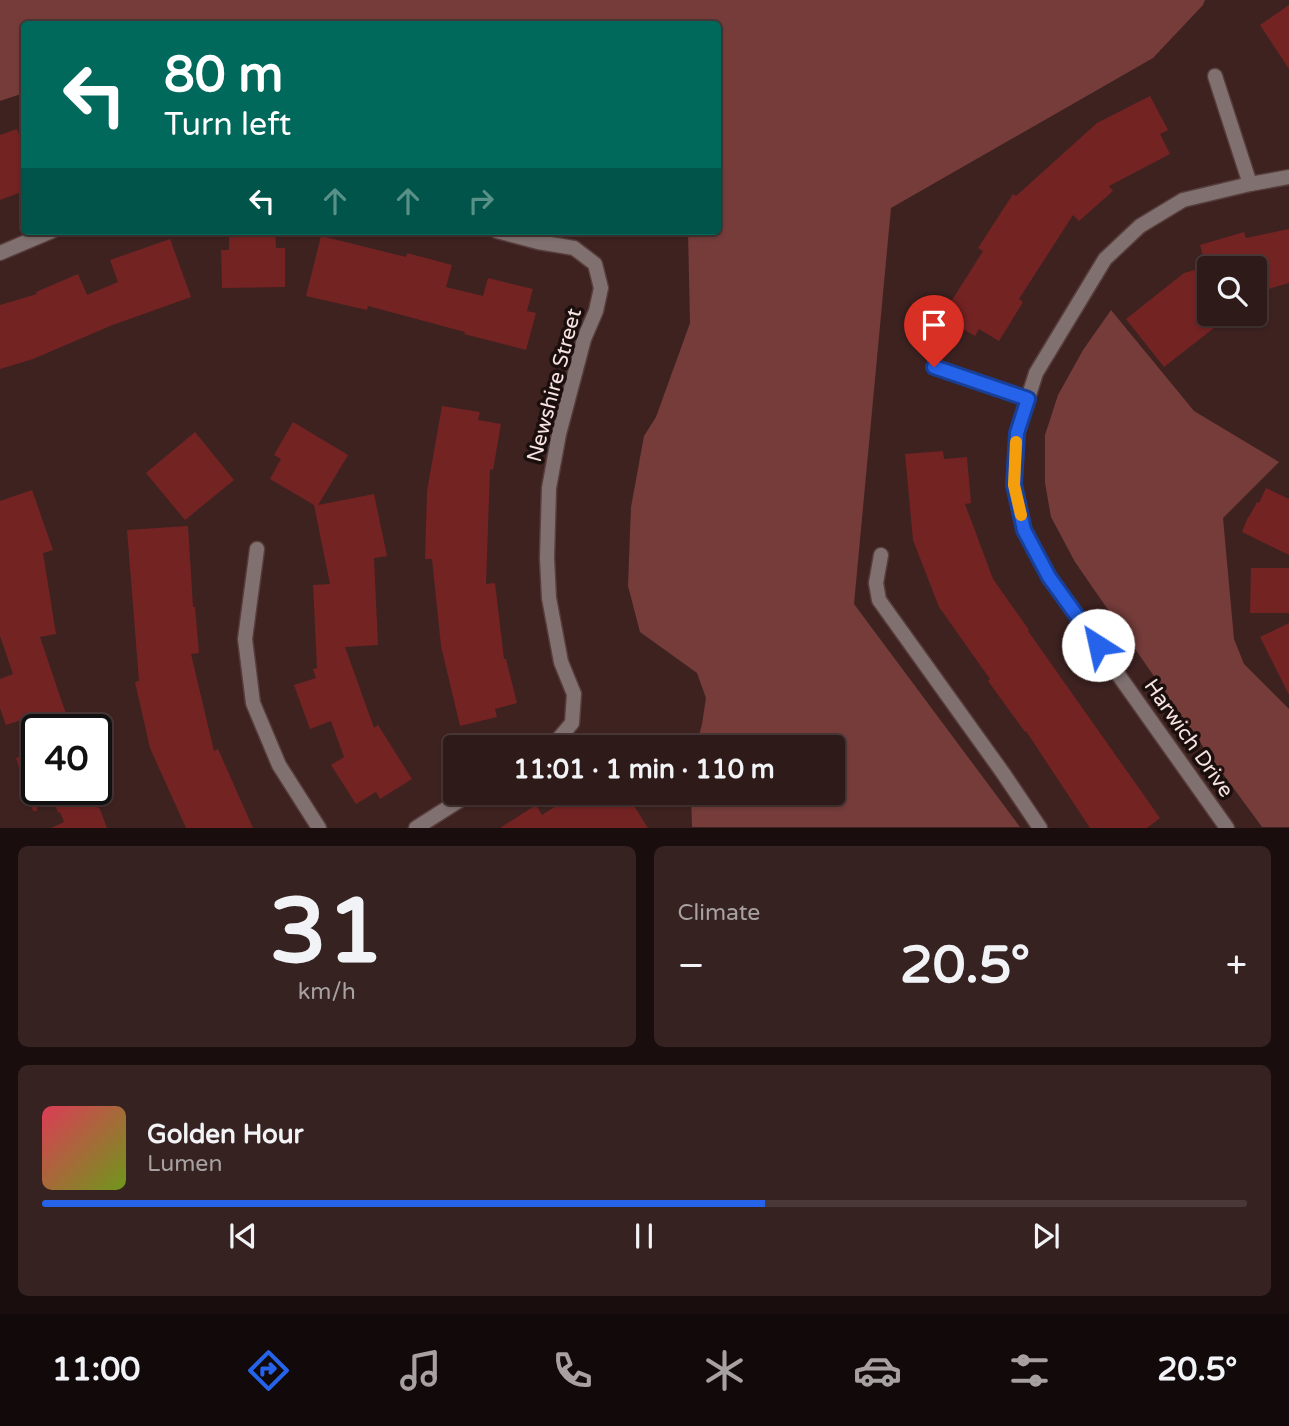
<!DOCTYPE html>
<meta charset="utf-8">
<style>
:root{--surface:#2e1a18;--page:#362321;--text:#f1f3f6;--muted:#a7a1a2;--line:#493837;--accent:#2563eb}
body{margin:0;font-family:"Varela Round",sans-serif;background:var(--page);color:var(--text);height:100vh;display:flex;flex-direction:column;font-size:26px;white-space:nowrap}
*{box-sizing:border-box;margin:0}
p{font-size:23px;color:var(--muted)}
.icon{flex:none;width:38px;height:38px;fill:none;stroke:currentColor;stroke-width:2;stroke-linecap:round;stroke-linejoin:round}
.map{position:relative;height:828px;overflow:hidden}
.side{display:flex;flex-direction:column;gap:18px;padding:18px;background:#190e0d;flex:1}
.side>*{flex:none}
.banner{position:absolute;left:21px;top:21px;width:700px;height:214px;border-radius:7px;box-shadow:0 2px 5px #0004,0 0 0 2px var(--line);background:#00695c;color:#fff;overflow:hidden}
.tools{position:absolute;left:1197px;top:256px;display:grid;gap:14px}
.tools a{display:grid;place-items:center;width:70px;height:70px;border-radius:7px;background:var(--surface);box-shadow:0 2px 5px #0004,0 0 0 2px var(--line);font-size:35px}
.speed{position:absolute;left:21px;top:714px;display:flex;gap:14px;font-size:35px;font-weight:700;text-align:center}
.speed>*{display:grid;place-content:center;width:91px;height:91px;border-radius:50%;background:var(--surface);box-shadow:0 2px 5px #0004,0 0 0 2px var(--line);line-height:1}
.speed .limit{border:4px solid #111;border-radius:10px;background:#fff;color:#111}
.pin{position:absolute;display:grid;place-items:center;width:60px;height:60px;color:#fff;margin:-72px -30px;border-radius:50% 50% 50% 0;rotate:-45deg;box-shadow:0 0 7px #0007}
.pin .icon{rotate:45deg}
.me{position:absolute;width:77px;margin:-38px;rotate:325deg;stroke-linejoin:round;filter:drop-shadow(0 0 5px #0008)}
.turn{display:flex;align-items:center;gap:24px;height:147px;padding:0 28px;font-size:32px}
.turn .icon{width:91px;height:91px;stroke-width:2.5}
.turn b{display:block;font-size:49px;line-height:60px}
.lanes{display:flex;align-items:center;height:66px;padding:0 28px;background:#0003;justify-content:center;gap:35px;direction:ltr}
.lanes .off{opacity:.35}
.big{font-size:52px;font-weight:700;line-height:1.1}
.side .widget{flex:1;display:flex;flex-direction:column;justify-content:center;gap:10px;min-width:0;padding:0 24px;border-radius:10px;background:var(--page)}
.side .dial{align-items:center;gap:0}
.dial b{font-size:91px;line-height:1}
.song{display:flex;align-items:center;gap:21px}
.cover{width:84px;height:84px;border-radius:10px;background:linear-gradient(135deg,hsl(350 70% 55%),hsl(80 70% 35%))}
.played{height:7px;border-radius:4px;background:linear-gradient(90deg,var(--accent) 60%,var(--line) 60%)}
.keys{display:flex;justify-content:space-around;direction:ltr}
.heat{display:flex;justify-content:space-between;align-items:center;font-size:38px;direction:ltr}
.side .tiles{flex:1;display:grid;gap:18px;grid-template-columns:1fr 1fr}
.widget:last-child{grid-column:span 2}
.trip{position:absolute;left:443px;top:735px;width:402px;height:70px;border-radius:7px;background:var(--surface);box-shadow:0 2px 5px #0004,0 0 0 2px var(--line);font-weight:700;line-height:70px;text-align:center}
.dock{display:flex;height:112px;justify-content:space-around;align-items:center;background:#120a0a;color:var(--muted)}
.dock .icon{width:49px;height:49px}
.dock .on{color:var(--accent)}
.dock b{font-size:32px;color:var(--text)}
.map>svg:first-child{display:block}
.green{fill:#753c3a}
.building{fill:#742323}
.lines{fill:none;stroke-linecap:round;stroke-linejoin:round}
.service-casing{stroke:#573d3b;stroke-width:17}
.minor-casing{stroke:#573d3b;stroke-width:17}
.tertiary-casing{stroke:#573d3b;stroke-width:17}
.service{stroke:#807170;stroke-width:14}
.minor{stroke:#807170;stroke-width:14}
.tertiary{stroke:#807170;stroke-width:14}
.route-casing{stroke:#184099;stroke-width:18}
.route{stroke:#2563eb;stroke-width:12}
.slow{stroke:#f59e0b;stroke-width:12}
.labels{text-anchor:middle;stroke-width:7;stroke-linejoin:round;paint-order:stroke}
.street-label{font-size:21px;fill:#f7e4e2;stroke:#1b0f0e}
</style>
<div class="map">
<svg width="1289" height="828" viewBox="0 0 1289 828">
<rect width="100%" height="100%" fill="#3d2220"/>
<g class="green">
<polygon points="0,0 1205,0 1203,5 1153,58 891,208 854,604 1020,827 692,827 691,793 833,793 833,747 696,747 702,724 706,698 697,673 640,632 628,586 631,507 644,436 656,417 690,323 688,231 718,231 718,24 24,24 24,93 0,101"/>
<polygon points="1111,310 1194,411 1279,462 1223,518 1234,639 1244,664 1289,709 1289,827 1262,827 1196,737 1075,562 1051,517 1045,483 1045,435 1058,395 1083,350"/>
</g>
<g class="building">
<polygon points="1289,5 1289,69 1260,25"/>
<polygon points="1150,96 1168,130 1160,134 1170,154 1109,186 1113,191 1079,221 1073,215 1019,299 1023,302 999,341 979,329 975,336 942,316 983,251 978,248 1013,194 1016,196 1097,123"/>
<polygon points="17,129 24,148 24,191 0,200 0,135"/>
<polygon points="1289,229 1289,283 1255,293 1255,268 1209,268 1209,322 1214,328 1164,367 1126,319 1184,273 1206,267 1200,245 1244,232 1246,238"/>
<polygon points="229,231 275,231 276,248 285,248 285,287 222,288 221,250 229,250"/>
<polygon points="321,236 406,257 407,253 452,265 446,287 483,296 488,278 533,289 527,311 536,313 526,350 464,334 465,332 368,306 367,310 306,296"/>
<polygon points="170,239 191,297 110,326 33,359 0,369 0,305 37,294 36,292 78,274 87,295 118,282 110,260"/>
<polygon points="442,406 480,412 478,420 501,424 493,470 490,469 486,584 495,583 504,659 506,659 517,703 495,709 497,717 460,726 441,646 432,559 425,559 427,491"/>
<polygon points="293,422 348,455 318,505 374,494 387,556 374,558 378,645 345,647 374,728 378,725 412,779 380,799 376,792 356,804 331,765 344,757 331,721 310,729 294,685 316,678 313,669 317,668 313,585 330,584 314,505 270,479 281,459 274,455"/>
<polygon points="195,432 234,480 185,520 146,473"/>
<polygon points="943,451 944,459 967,457 971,503 965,504 993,579 1029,630 1028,631 1160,818 1147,828 1090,828 1026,731 1025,732 988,681 990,679 939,607 913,540 905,454"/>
<polygon points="1266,488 1289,499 1289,555 1242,532 1248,517 1249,517 1257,502 1259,503"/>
<polygon points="32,490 53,550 43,553 56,634 40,637 66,714 29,726 27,718 6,725 0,708 0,679 13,674 0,636 0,501"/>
<polygon points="188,526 193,607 195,607 199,653 191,654 214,751 218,749 253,828 186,828 150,748 135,682 139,681 127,530"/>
<polygon points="1251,568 1289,568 1289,613 1250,613"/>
<polygon points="1289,623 1289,695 1260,637"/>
<polygon points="37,751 37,811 33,811 16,758"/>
<polygon points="50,789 91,789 97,808 99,807 107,828 51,828 64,822 60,812 58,813"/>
<polygon points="576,793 626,793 648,828 500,828 536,805 542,815"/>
</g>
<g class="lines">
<defs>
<g id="service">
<polyline points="934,367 1028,399"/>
<polyline points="881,555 876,583 879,600 1003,773 1040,828"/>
</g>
<g id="minor">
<polyline points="1215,76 1250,184"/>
<polyline points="497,231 538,242 574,248 595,264 601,288 596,311 584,339 559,434 549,488 547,558 549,598 561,662 574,694 572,723 555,743 546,747"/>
<polyline points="0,253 52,231"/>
<polyline points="257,549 245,639 253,703 279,765 319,828"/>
<polyline points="416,828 471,793"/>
</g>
<polyline id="tertiary" points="1227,828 1049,577 1024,530 1014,485 1017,433 1036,373 1105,259 1140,226 1183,200 1250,184 1289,177"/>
</defs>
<use href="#service" class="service-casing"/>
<use href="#minor" class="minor-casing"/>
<use href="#tertiary" class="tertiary-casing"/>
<use href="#service" class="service"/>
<use href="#minor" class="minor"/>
<use href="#tertiary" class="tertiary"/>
</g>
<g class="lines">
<defs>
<polyline id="route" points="934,367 1028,399 1017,433 1014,485 1024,530 1049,577 1098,645"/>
</defs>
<use href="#route" class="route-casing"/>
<use href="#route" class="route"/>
<polyline class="slow" points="1016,442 1014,485 1021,515"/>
</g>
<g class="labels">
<g class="street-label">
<text transform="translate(554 385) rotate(-75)" y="7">Newshire Street</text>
<text transform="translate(1189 738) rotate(55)" y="7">Harwich Drive</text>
</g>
</g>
</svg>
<div class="tools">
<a><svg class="icon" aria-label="search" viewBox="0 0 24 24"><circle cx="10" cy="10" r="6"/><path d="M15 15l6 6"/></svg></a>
</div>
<div class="speed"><div class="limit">40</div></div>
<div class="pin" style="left:934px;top:367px;background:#d93025"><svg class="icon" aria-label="arrive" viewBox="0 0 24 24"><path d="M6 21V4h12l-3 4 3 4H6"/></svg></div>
<svg class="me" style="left:1098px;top:645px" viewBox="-20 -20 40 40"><circle r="19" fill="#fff"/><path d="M0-13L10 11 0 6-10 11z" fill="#2563eb"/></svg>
<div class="trip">11:01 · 1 min · 110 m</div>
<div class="banner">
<div class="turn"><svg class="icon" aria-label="left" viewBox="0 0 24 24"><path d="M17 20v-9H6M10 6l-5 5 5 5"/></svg><div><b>80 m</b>Turn left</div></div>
<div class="lanes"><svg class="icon" aria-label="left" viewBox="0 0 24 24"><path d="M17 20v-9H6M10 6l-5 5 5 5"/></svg><svg class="icon off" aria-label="ahead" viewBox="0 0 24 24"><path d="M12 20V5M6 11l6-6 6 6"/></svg><svg class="icon off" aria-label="ahead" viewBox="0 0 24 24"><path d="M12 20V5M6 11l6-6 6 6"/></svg><svg class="icon off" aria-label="right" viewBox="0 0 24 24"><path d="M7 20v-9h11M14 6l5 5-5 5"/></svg></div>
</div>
</div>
<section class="side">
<div class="tiles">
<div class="widget dial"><b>31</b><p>km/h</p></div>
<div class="widget"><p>Climate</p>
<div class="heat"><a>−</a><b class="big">20.5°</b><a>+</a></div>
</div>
<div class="widget">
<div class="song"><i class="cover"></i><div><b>Golden Hour</b><p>Lumen</p></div></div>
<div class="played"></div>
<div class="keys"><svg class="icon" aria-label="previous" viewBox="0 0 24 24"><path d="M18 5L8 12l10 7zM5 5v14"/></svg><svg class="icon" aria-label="pause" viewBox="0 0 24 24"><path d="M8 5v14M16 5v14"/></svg><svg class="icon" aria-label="next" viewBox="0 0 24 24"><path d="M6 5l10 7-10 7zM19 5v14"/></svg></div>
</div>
</div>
</section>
<nav class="dock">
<b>11:00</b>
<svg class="icon on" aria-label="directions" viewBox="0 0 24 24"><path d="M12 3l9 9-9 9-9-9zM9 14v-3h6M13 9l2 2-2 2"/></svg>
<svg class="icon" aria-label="music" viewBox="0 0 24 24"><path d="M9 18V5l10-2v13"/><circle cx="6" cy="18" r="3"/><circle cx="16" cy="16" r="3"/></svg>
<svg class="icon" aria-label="phone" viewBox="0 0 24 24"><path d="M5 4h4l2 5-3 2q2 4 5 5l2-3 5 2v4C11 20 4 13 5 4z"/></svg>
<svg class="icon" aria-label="climate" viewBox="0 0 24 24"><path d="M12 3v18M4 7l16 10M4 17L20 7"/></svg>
<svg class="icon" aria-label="car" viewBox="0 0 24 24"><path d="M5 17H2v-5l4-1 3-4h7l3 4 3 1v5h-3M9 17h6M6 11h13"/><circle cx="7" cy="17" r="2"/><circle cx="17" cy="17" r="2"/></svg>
<svg class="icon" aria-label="filters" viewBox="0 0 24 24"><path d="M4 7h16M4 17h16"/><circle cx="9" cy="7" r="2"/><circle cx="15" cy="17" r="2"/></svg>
<b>20.5°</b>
</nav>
